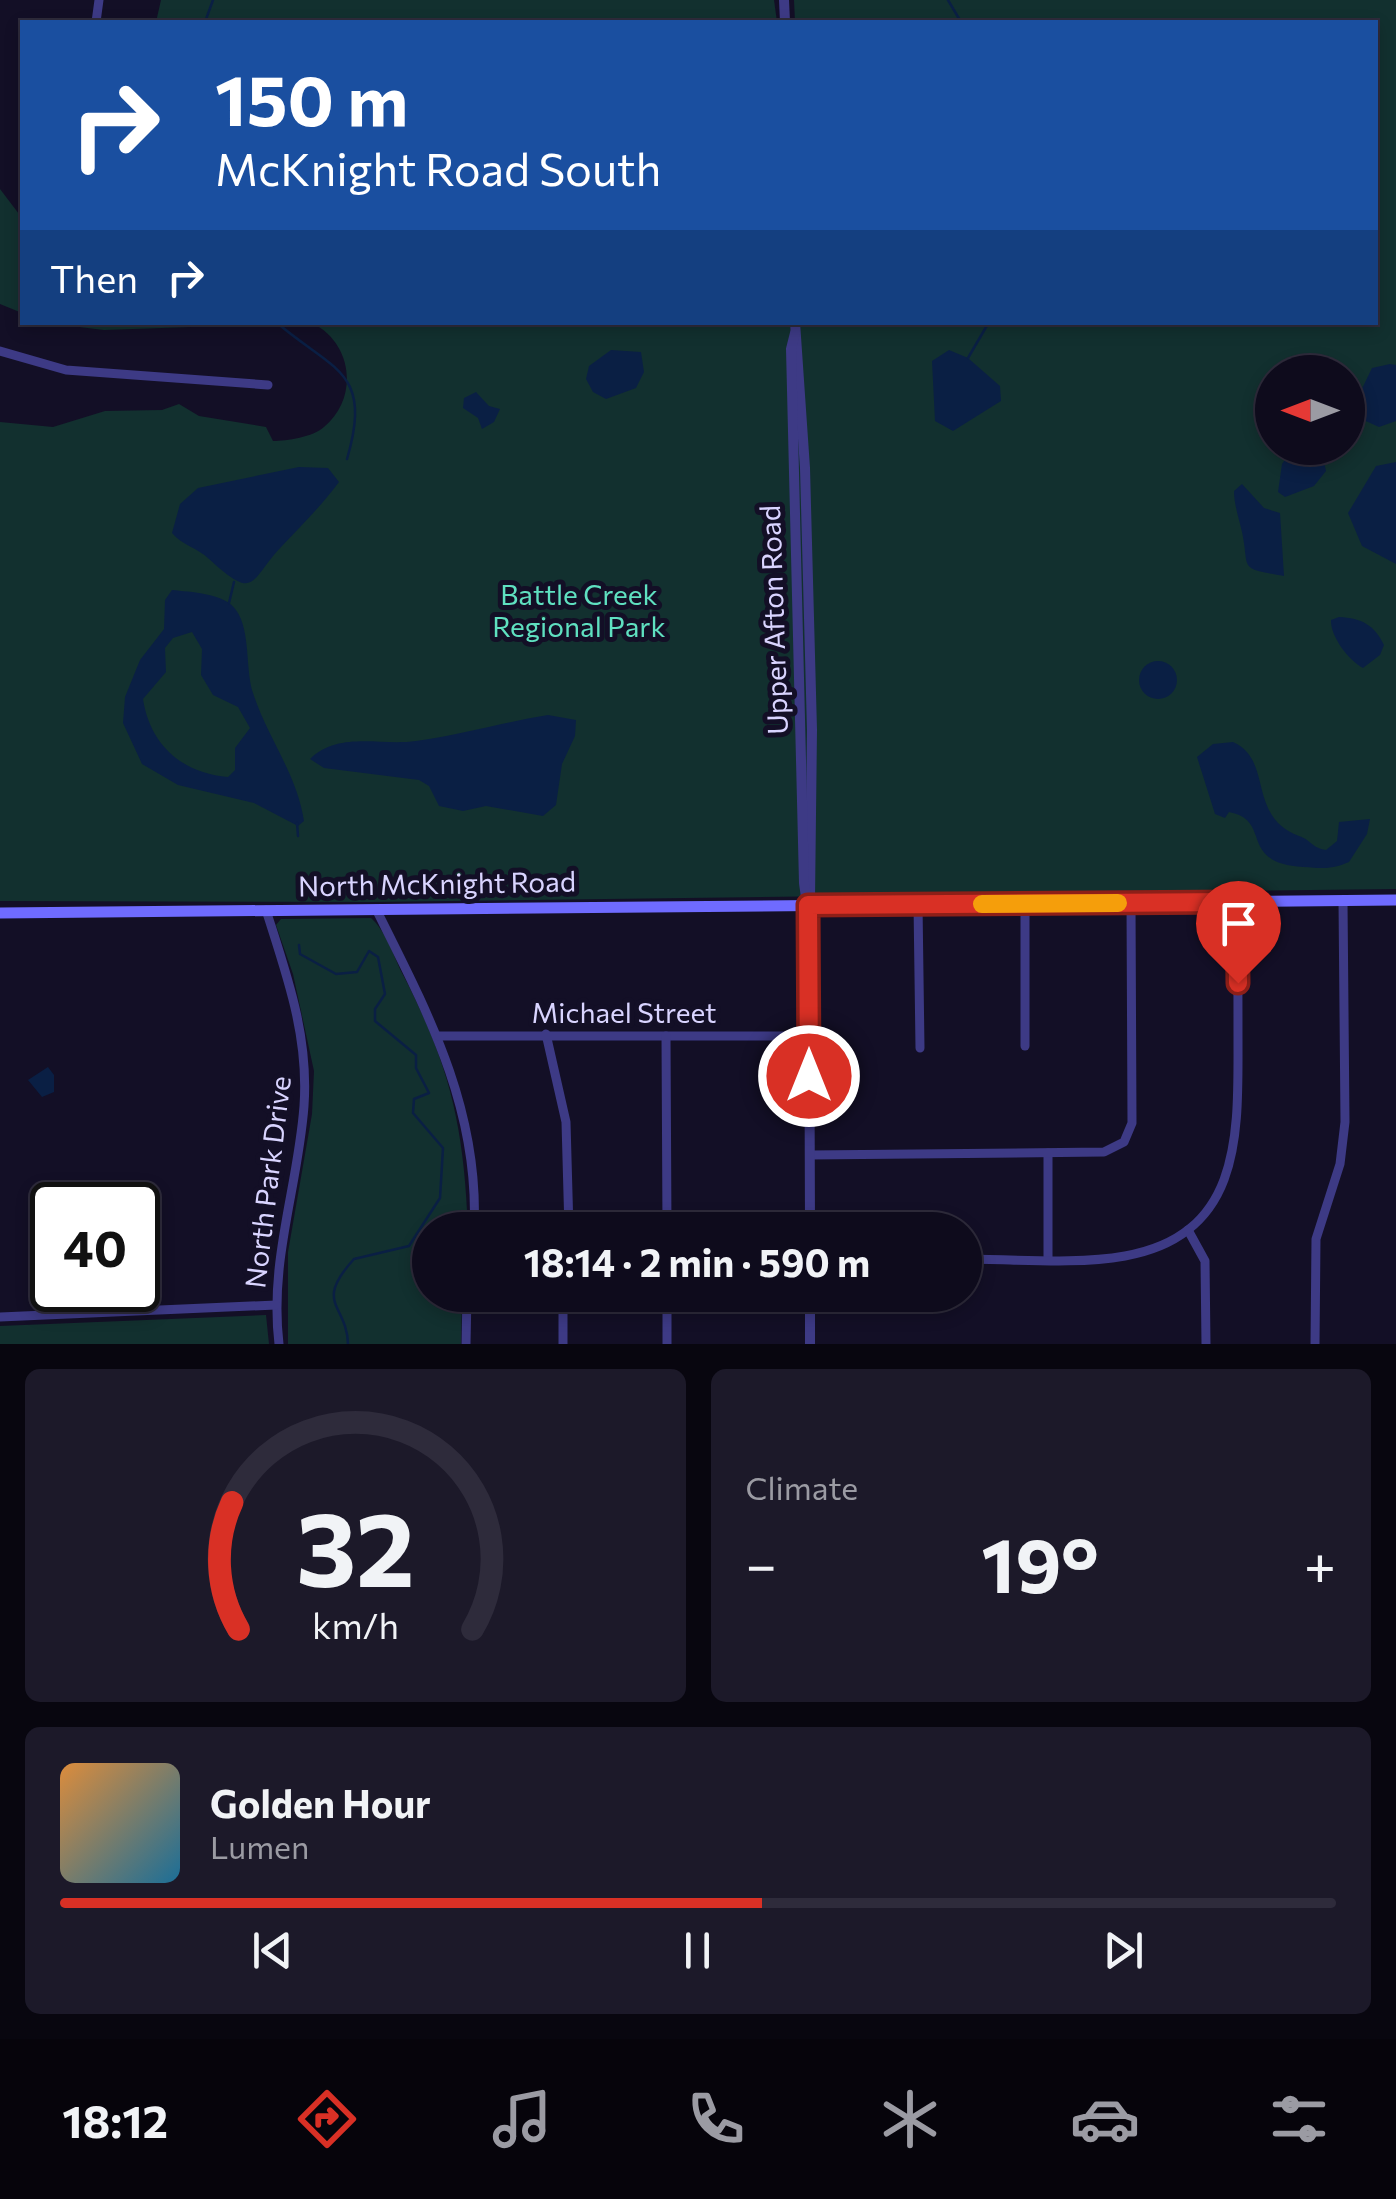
<!DOCTYPE html>
<meta charset="utf-8">
<style>
:root{--surface:#0e0b1c;--page:#1c1929;--text:#f1f3f6;--muted:#9b9ba3;--line:#2e2b3b;--accent:#d93025}
body{margin:0;font-family:Commissioner,sans-serif;background:var(--page);color:var(--text);height:100vh;display:flex;flex-direction:column;font-size:38px;white-space:nowrap}
*{box-sizing:border-box;margin:0}
p{font-size:32px;color:var(--muted)}
.icon{flex:none;width:55px;height:55px;fill:none;stroke:currentColor;stroke-width:2;stroke-linecap:round;stroke-linejoin:round}
.map{position:relative;height:1344px;overflow:hidden}
.panel{display:flex;flex-direction:column;gap:25px;padding:25px;background:#08060f;flex:1}
.panel>*{flex:none}
.hud{position:absolute;left:20px;top:20px;width:1358px;height:305px;border-radius:0px;box-shadow:0 5px 15px #0003,0 0 0 2px var(--line);background:#1a4fa0;color:#fff;overflow:hidden}
.needle{width:65px;rotate:270deg}
.fabs{position:absolute;left:1255px;top:355px;display:grid;gap:20px}
.fabs a{display:grid;place-items:center;width:110px;height:110px;border-radius:50%;background:var(--surface);box-shadow:0 5px 15px #0003,0 0 0 2px var(--line);font-size:50px}
.speed{position:absolute;left:30px;top:1182px;display:flex;gap:20px;font-size:50px;font-weight:700;text-align:center}
.speed>*{display:grid;place-content:center;width:130px;height:130px;border-radius:50%;background:var(--surface);box-shadow:0 5px 15px #0003,0 0 0 2px var(--line);line-height:1}
.speed .limit{border:5px solid #111;border-radius:15px;background:#fff;color:#111}
.pin{position:absolute;display:grid;place-items:center;width:85px;height:85px;color:#fff;margin:-102px -42px;border-radius:50% 50% 50% 0;rotate:-45deg;box-shadow:0 0 10px #0007}
.pin .icon{rotate:45deg}
.me{position:absolute;width:110px;margin:-55px;rotate:0deg;stroke-linejoin:round;filter:drop-shadow(0 0 8px #0008)}
.turn{display:flex;align-items:center;gap:35px;height:210px;padding:0 30px;font-size:45px}
.turn .icon{width:130px;height:130px;stroke-width:2.5}
.turn b{display:block;font-size:70px;line-height:85px}
.then{display:flex;align-items:center;height:95px;padding:0 30px;background:#0003;gap:20px;font-size:38px}
.big{font-size:75px;font-weight:700;line-height:1.1}
.panel .card{flex:1;display:flex;flex-direction:column;justify-content:center;gap:15px;min-width:0;padding:0 35px;border-radius:15px;background:var(--page)}
.panel .dial{align-items:center;gap:0}
.dial svg{height:260px;overflow:visible;fill:none;stroke:var(--line);stroke-width:7;stroke-linecap:round;text-anchor:middle}
.dial text{fill:var(--text);stroke:none}
.song{display:flex;align-items:center;gap:30px}
.cover{width:120px;height:120px;border-radius:15px;background:linear-gradient(135deg,hsl(30 70% 55%),hsl(200 70% 35%))}
.played{height:10px;border-radius:5px;background:linear-gradient(90deg,var(--accent) 55%,var(--line) 55%)}
.keys{display:flex;justify-content:space-around;direction:ltr}
.heat{display:flex;justify-content:space-between;align-items:center;font-size:55px;direction:ltr}
.panel .tiles{flex:1;display:grid;gap:25px;grid-template-columns:1fr 1fr}
.card:last-child{grid-column:span 2}
.trip{position:absolute;left:412px;top:1212px;width:570px;height:100px;border-radius:50px;background:var(--surface);box-shadow:0 5px 15px #0003,0 0 0 2px var(--line);font-weight:700;line-height:100px;text-align:center}
.tab-bar{display:flex;height:160px;justify-content:space-around;align-items:center;background:#06040b;color:var(--muted)}
.tab-bar .icon{width:70px;height:70px}
.tab-bar .on{color:var(--accent)}
.tab-bar b{font-size:45px;color:var(--text)}
.map>svg:first-child{display:block}
.green{fill:#12302f;fill-rule:evenodd}
.water{fill:#0a1f44;fill-rule:evenodd}
.lines{fill:none;stroke-linecap:round;stroke-linejoin:round}
.stream{stroke:#0a1f44;stroke-width:2.5}
.minor{stroke:#3d3a85;stroke-width:9}
.tertiary{stroke:#3d3a85;stroke-width:10}
.secondary{stroke:#6f6bff;stroke-width:11}
.route-casing{stroke:#8d1f18;stroke-width:25}
.route{stroke:#d93025;stroke-width:18}
.slow{stroke:#f59e0b;stroke-width:18}
.labels{text-anchor:middle;stroke-width:10;stroke-linejoin:round;paint-order:stroke}
.park-label{font-size:28px;fill:#5fe0c0;stroke:#130f26}
.street-label{font-size:28px;fill:#d9d4ff;stroke:#130f26}
</style>
<div class="map">
<svg width="1396" height="1344" viewBox="0 0 1396 1344">
<rect width="100%" height="100%" fill="#130f26"/>
<g class="green">
<polygon points="161,0 774,0 777,22 156,22"/>
<path d="M794,0H1396V889L371,902L0,901V422L53,427L105,411L162,410L179,404L199,416L266,427L273,441C287,441 313,437 324,427C359,398 353,343 312,323L1375,322V22H795ZM1272,372H1348V448H1272Z"/>
<polygon points="0,189 22,218 22,313 0,304"/>
<polygon points="46,323 204,323 191,327 104,330"/>
<path d="M371,918C385,930 393,954 401,971C450,1064 464,1126 468,1230H430V1295H462L461,1344H288V1252L312,1114L314,1071L293,974L276,925L281,919Z"/>
<polygon points="266,1315 269,1344 0,1344 0,1326"/>
</g>
<g class="water">
<polygon points="611,350 641,352 644,372 636,388 606,399 593,392 586,379 589,366"/>
<polygon points="949,350 968,358 1000,386 1001,401 953,431 935,421 932,361"/>
<polygon points="1390,364 1396,365 1396,421 1379,427 1359,418 1355,403 1372,368"/>
<polygon points="476,392 489,406 500,409 494,422 482,429 478,418 463,408 464,398"/>
<polygon points="1293,448 1321,448 1326,471 1314,486 1285,497 1278,492 1282,464"/>
<polygon points="1396,462 1396,564 1362,546 1348,513 1376,466"/>
<path d="M299,467L328,468L339,482C322,505 302,525 282,546C249,580 257,603 209,559C198,548 183,546 172,533L180,504L198,488Z"/>
<path d="M1242,484L1264,508L1280,513L1284,576C1237,568 1250,570 1242,532C1239,518 1234,505 1234,491Z"/>
<path d="M172,590C190,592 225,593 236,610C251,631 245,668 253,693C267,737 297,774 304,821L298,826L254,803L178,785L142,764L123,723L125,697L140,660L164,629L165,600ZM192,632L202,649L201,675L213,695L238,707L250,728L235,748V770L228,777C182,773 150,745 143,699L166,672L165,648L173,638Z"/>
<path d="M1339,617C1362,618 1374,625 1384,645L1380,655L1363,668C1349,661 1330,636 1331,620Z"/>
<circle cx="1158" cy="680" r="19"/>
<path d="M548,715L576,720L575,736L562,764L556,805L543,816L486,806L463,811L439,806L429,786L419,780L324,768L310,759C339,731 379,746 416,741C460,735 504,722 548,715Z"/>
<path d="M1233,742C1274,760 1246,816 1299,836C1311,840 1312,848 1326,850L1337,841L1339,822L1370,819L1367,834L1349,862C1331,870 1322,868 1303,867C1237,863 1273,820 1229,812L1225,818L1215,814L1197,757L1213,744Z"/>
<polygon points="48,1067 54,1075 54,1092 42,1097 28,1080"/>
</g>
<g class="lines">
<g class="stream">
<polyline points="948,0 961,22"/>
<polyline points="205,22 213,0"/>
<path d="M276,322C333,371 373,370 347,459"/>
<polyline points="968,358 989,322"/>
<polyline points="229,603 234,582"/>
<polyline points="297,823 298,836"/>
<path d="M299,945L300,954L336,974L357,972L369,951L378,957L385,994L375,1009V1021L416,1055V1068L429,1093L414,1099L413,1113L443,1148L440,1198L409,1246L354,1259C313,1304 347,1304 348,1344"/>
</g>
<g class="minor">
<polyline points="96,22 99,0"/>
<polyline points="0,351 66,370 268,385"/>
<polyline points="1025,903 1025,1046"/>
<polyline points="918,904 920,1048"/>
<path d="M376,909C428,1013 480,1110 474,1230"/>
<path d="M266,910C287,976 309,1036 304,1106C298,1187 269,1261 279,1344"/>
<polyline points="546,1034 566,1122 569,1230"/>
<polyline points="439,1036 808,1036"/>
<polyline points="666,1036 667,1230"/>
<polyline points="1048,1153 1048,1258"/>
<polyline points="810,1155 1104,1152 1124,1142 1132,1123 1131,903"/>
<polyline points="1188,1230 1205,1261 1206,1344"/>
<path d="M965,1259C1017,1259 1074,1265 1125,1256C1243,1235 1238,1133 1238,1039C1238,994 1238,948 1237,902"/>
<polyline points="563,1295 563,1344"/>
<polyline points="667,1295 667,1344"/>
<polyline points="0,1317 276,1305"/>
<polyline points="466,1344 467,1295"/>
<polyline points="1315,1344 1316,1239 1340,1164 1345,1122 1343,901"/>
</g>
<g class="tertiary">
<polyline points="784,0 785,22"/>
<polyline points="795,322 805,468 812,730 810,899"/>
<polyline points="795,333 791,349 804,883 809,919 810,1230"/>
<polyline points="810,1344 810,1295"/>
</g>
<polyline class="secondary" points="0,913 1396,900"/>
</g>
<g class="lines">
<defs>
<polyline id="route" points="809,1076 808,905 1237,902 1238,983"/>
</defs>
<use href="#route" class="route-casing"/>
<use href="#route" class="route"/>
<polyline class="slow" points="982,904 1118,903"/>
</g>
<g class="labels">
<g class="park-label">
<text x="579" y="605">Battle Creek<tspan x="579" dy="32">Regional Park</tspan></text>
</g>
<g class="street-label">
<text transform="translate(774 620) rotate(-92)" y="10">Upper Afton Road</text>
<text transform="translate(437 884) rotate(-1)" y="10">North McKnight Road</text>
<text x="624" y="1023">Michael Street</text>
<text transform="translate(268 1182) rotate(-83)" y="10">North Park Drive</text>
</g>
</g>
</svg>
<div class="fabs">
<a><svg class="needle" viewBox="-14 -14 28 28"><path d="M0-13l5 13h-10z" fill="#e53935"/><path d="M0 13l5-13h-10z" fill="#9b9ba3"/></svg></a>
</div>
<div class="speed"><div class="limit">40</div></div>
<div class="pin" style="left:1238px;top:983px;background:#d93025"><svg class="icon" aria-label="arrive" viewBox="0 0 24 24"><path d="M6 21V4h12l-3 4 3 4H6"/></svg></div>
<svg class="me" style="left:809px;top:1076px" viewBox="-20 -20 40 40"><circle r="17" fill="#d93025" stroke="#fff" stroke-width="3"/><path d="M0-11L8 9 0 5-8 9z" fill="#fff"/></svg>
<div class="trip">18:14 · 2 min · 590 m</div>
<div class="hud">
<div class="turn"><svg class="icon" aria-label="right" viewBox="0 0 24 24"><path d="M7 20v-9h11M14 6l5 5-5 5"/></svg><div><b>150 m</b>McKnight Road South</div></div>
<div class="then">Then<svg class="icon" aria-label="right" viewBox="0 0 24 24"><path d="M7 20v-9h11M14 6l5 5-5 5"/></svg></div>
</div>
</div>
<section class="panel">
<div class="tiles">
<div class="card dial"><svg viewBox="0 0 100 80">
<path d="M14 69A42 42 0 1 1 86 69"/>
<path d="M14 69A42 42 0 0 1 12 30" stroke="#d93025"/>
<text x="50" y="56" font-size="32" font-weight="700">32</text>
<text x="50" y="72" font-size="11">km/h</text>
</svg></div>
<div class="card"><p>Climate</p>
<div class="heat"><a>−</a><b class="big">19°</b><a>+</a></div>
</div>
<div class="card">
<div class="song"><i class="cover"></i><div><b>Golden Hour</b><p>Lumen</p></div></div>
<div class="played"></div>
<div class="keys"><svg class="icon" aria-label="previous" viewBox="0 0 24 24"><path d="M18 5L8 12l10 7zM5 5v14"/></svg><svg class="icon" aria-label="pause" viewBox="0 0 24 24"><path d="M8 5v14M16 5v14"/></svg><svg class="icon" aria-label="next" viewBox="0 0 24 24"><path d="M6 5l10 7-10 7zM19 5v14"/></svg></div>
</div>
</div>
</section>
<nav class="tab-bar">
<b>18:12</b>
<svg class="icon on" aria-label="directions" viewBox="0 0 24 24"><path d="M12 3l9 9-9 9-9-9zM9 14v-3h6M13 9l2 2-2 2"/></svg>
<svg class="icon" aria-label="music" viewBox="0 0 24 24"><path d="M9 18V5l10-2v13"/><circle cx="6" cy="18" r="3"/><circle cx="16" cy="16" r="3"/></svg>
<svg class="icon" aria-label="phone" viewBox="0 0 24 24"><path d="M5 4h4l2 5-3 2q2 4 5 5l2-3 5 2v4C11 20 4 13 5 4z"/></svg>
<svg class="icon" aria-label="climate" viewBox="0 0 24 24"><path d="M12 3v18M4 7l16 10M4 17L20 7"/></svg>
<svg class="icon" aria-label="car" viewBox="0 0 24 24"><path d="M5 17H2v-5l4-1 3-4h7l3 4 3 1v5h-3M9 17h6M6 11h13"/><circle cx="7" cy="17" r="2"/><circle cx="17" cy="17" r="2"/></svg>
<svg class="icon" aria-label="filters" viewBox="0 0 24 24"><path d="M4 7h16M4 17h16"/><circle cx="9" cy="7" r="2"/><circle cx="15" cy="17" r="2"/></svg>
</nav>
